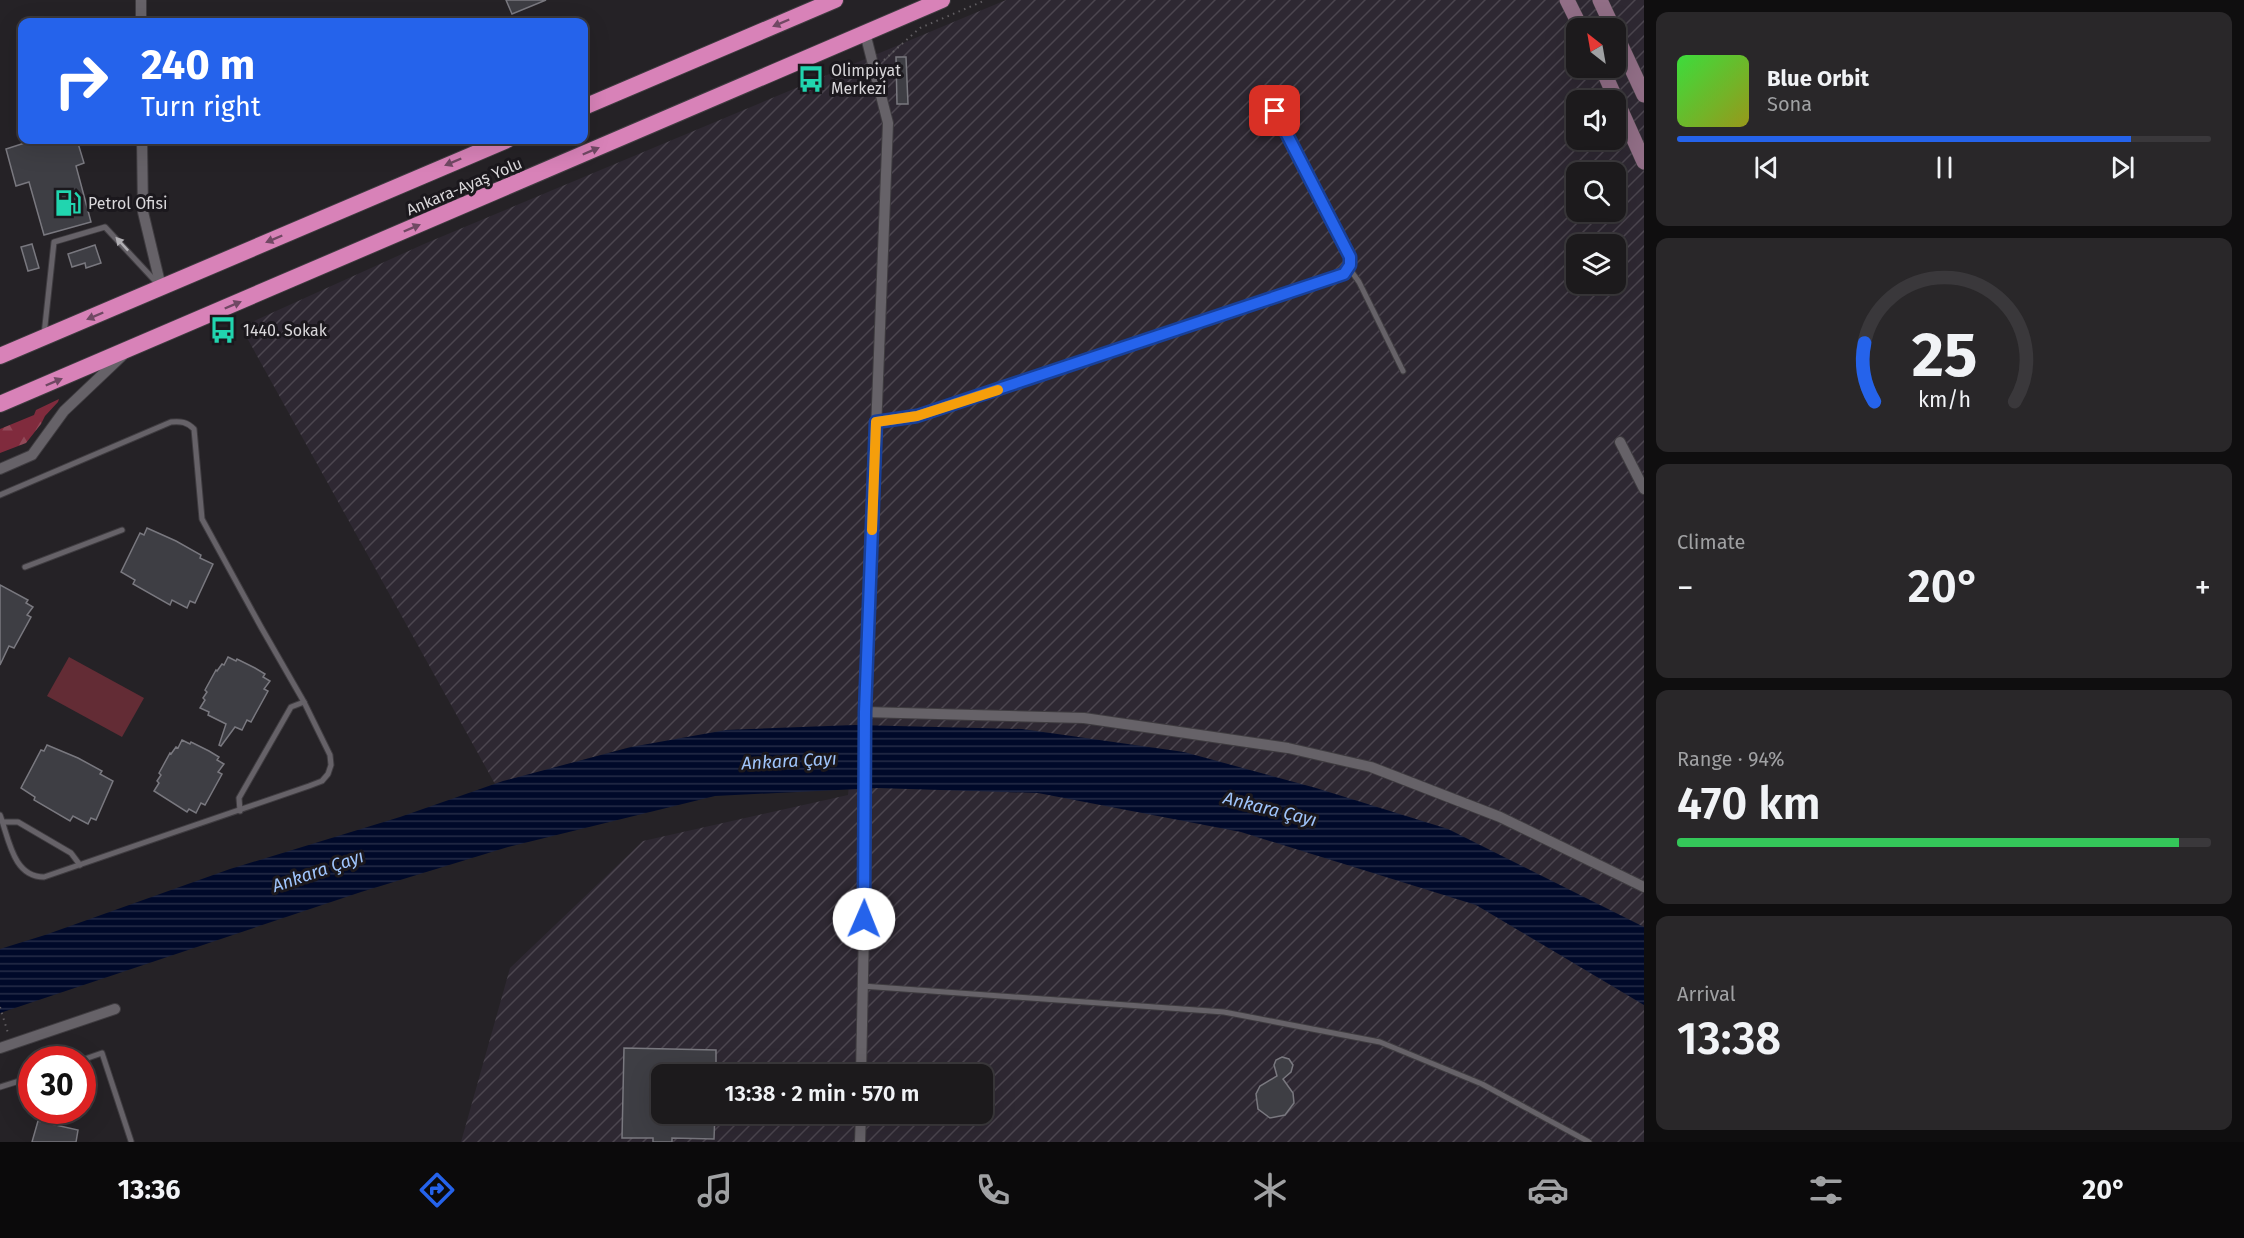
<!DOCTYPE html>
<meta charset="utf-8">
<style>
:root{--surface:#1c1a1c;--page:#292729;--text:#f1f3f6;--muted:#a0a1a3;--line:#3a383b;--accent:#2563eb}
body{margin:0;font-family:"Fira Sans",sans-serif;background:var(--page);color:var(--text);height:100vh;display:flex;flex-direction:column;font-size:22px;white-space:nowrap}
*{box-sizing:border-box;margin:0}
p{font-size:20px;color:var(--muted)}
.icon{flex:none;width:33px;height:33px;fill:none;stroke:currentColor;stroke-width:2;stroke-linecap:round;stroke-linejoin:round}
.map{position:relative;flex:1;overflow:hidden}
.panel{display:flex;flex-direction:column;gap:12px;padding:12px;background:#0f0e0f;width:600px}
.panel>*{flex:none}
.guide{position:absolute;left:18px;top:18px;width:570px;height:126px;border-radius:12px;box-shadow:0 6px 24px #0002,0 0 0 2px var(--line);background:#2563eb;color:#fff;overflow:hidden}
.needle{width:39px;rotate:329deg}
.fabs{position:absolute;left:1566px;top:18px;display:grid;gap:12px}
.fabs a{display:grid;place-items:center;width:60px;height:60px;border-radius:12px;background:var(--surface);box-shadow:0 6px 24px #0002,0 0 0 2px var(--line);font-size:30px}
.speed{position:absolute;left:18px;top:1046px;display:flex;gap:12px;font-size:30px;font-weight:700;text-align:center}
.speed>*{display:grid;place-content:center;width:78px;height:78px;border-radius:50%;background:var(--surface);box-shadow:0 6px 24px #0002,0 0 0 2px var(--line);line-height:1}
.speed .limit{border:9px solid #d22;background:#fff;color:#111}
.pin{position:absolute;display:grid;place-items:center;width:51px;height:51px;color:#fff;margin:-26px;border-radius:12px;box-shadow:0 3px 9px #0006}
.me{position:absolute;width:66px;margin:-33px;rotate:1deg;stroke-linejoin:round;filter:drop-shadow(0 0 4px #0008)}
.turn{display:flex;align-items:center;gap:21px;height:126px;padding:0 24px;font-size:27px}
.turn .icon{width:78px;height:78px;stroke-width:2.5}
.turn b{display:block;font-size:42px;line-height:51px}
.big{font-size:45px;font-weight:600;line-height:1.1}
.panel .card{flex:1;display:flex;flex-direction:column;justify-content:center;gap:9px;min-width:0;padding:0 21px;border-radius:12px;background:var(--page)}
.panel .dial{align-items:center;gap:0}
.dial svg{height:156px;overflow:visible;fill:none;stroke:var(--line);stroke-width:7;stroke-linecap:round;text-anchor:middle}
.dial text{fill:var(--text);stroke:none}
.song{display:flex;align-items:center;gap:18px}
.cover{width:72px;height:72px;border-radius:9px;background:linear-gradient(135deg,hsl(120 70% 55%),hsl(60 70% 35%))}
.played{height:6px;border-radius:3px;background:linear-gradient(90deg,var(--accent) 85%,var(--line) 85%)}
.keys{display:flex;justify-content:space-around;direction:ltr}
.heat{display:flex;justify-content:space-between;align-items:center;font-size:33px;direction:ltr}
.charge{height:9px;border-radius:4px;background:linear-gradient(90deg,#34c759 94%,var(--line) 0)}
.trip{position:absolute;left:651px;top:1064px;width:342px;height:60px;border-radius:12px;background:var(--surface);box-shadow:0 6px 24px #0002,0 0 0 2px var(--line);font-weight:600;line-height:60px;text-align:center}
.dock{display:flex;height:96px;justify-content:space-around;align-items:center;background:#0b0a0b;color:var(--muted)}
.dock .icon{width:42px;height:42px}
.dock .selected{color:var(--accent)}
.dock b{font-size:27px;color:var(--text)}
main{display:flex;flex:1;min-height:0}
.map>svg:first-child{display:block}
.industrial{fill:url(#industrial-furrows);fill-rule:evenodd}
.grass{fill:#632c35}
.forest{fill:url(#forest-firs)}
.water{fill:url(#water-rules)}
.building{fill:#3e3e44;stroke:#79787f;stroke-width:1.5}
.lines{fill:none;stroke-linecap:round;stroke-linejoin:round}
.service-casing{stroke:#3f3c40;stroke-width:7}
.minor-casing{stroke:#3f3c40;stroke-width:12}
.secondary-casing{stroke:#3f3c40;stroke-width:16}
.trunk-casing{stroke:#3f3c40;stroke-width:18}
.path{stroke:#605d61;stroke-width:2;stroke-dasharray:1.5 4.5;stroke-linecap:butt}
.service{stroke:#666268;stroke-width:5}
.minor{stroke:#666268;stroke-width:10}
.secondary{stroke:#916e86;stroke-width:15}
.trunk{stroke:#d882b8;stroke-width:16}
.oneway{fill:#704863}
.oneway2{fill:#b1afb3}
.route-casing{stroke:#184099;stroke-width:15}
.route{stroke:#2563eb;stroke-width:10}
.slow{stroke:#f59e0b;stroke-width:10}
.labels{text-anchor:middle;stroke-width:6;stroke-linejoin:round;paint-order:stroke}
.poi-label{font-size:16px;fill:#dad8db;stroke:#1b181d;text-anchor:start}
.street-label{font-size:16px;fill:#dad8db;stroke:#1b181d}
.water-label{font-size:18px;font-style:italic;fill:#9fc4fb;stroke:#1b181d}
</style>
<main>
<div class="map">
<svg width="1644" height="1142" viewBox="0 0 1644 1142">
<defs>
<pattern id="industrial-furrows" width="10" height="10" patternUnits="userSpaceOnUse" patternTransform="scale(1.5)"><rect width="10" height="10" fill="#2e2832"/><path d="M-1 1l2-2M0 10L10 0M9 11l2-2" fill="none" stroke="#4c464f"/></pattern>
<pattern id="forest-firs" width="22" height="20" patternUnits="userSpaceOnUse" patternTransform="scale(1.5)"><rect width="22" height="20" fill="#802b3d"/><path d="M5 1l3.5 6h-7zM16 11l3.5 6h-7z" fill="#914958"/></pattern>
<pattern id="water-rules" width="6" height="5" patternUnits="userSpaceOnUse" patternTransform="scale(1.5)"><rect width="6" height="5" fill="#000929"/><path d="M0 2.5h6" fill="none" stroke="#252c47"/></pattern>
</defs>
<rect width="100%" height="100%" fill="#252226"/>
<path class="industrial" d="M1006,0H1644V1142H461L510,968L643,841L848,795L855,726L630,747L495,784L241,327L424,244ZM1576,28H1616V68H1576ZM1576,100H1616V140H1576ZM1576,172H1616V212H1576ZM1576,244H1616V284H1576ZM662,1074H982V1113H662Z"/>
<polygon class="grass" points="69,657 144,698 122,737 47,696"/>
<polygon class="forest" points="59,399 58,402 45,416 41,424 26,443 0,453 0,429 34,415 36,410"/>
<polygon class="water" points="855,725 1022,729 1184,752 1316,788 1448,829 1644,927 1644,1005 1476,905 1241,832 1038,793 878,788 715,796 508,847 361,892 0,1013 0,949 45,935 230,869 400,817 503,781 631,747 726,730"/>
<g class="building">
<polygon points="506,0 546,0 512,14"/>
<polygon points="896,57 906,57 908,104 897,104"/>
<polygon points="34,140 77,140 84,163 76,166 91,222 44,235 29,182 16,186 6,149"/>
<polygon points="32,244 39,268 28,271 21,247"/>
<polygon points="95,245 101,263 86,268 85,263 72,267 68,254"/>
<polygon points="147,528 176,541 201,555 200,558 213,564 195,603 190,601 187,608 172,600 170,605 133,584 135,580 121,572 140,533 144,535"/>
<polygon points="0,585 28,600 26,603 33,607 27,615 31,617 14,648 9,646 0,665"/>
<polygon points="228,657 236,661 237,659 255,668 265,674 263,677 270,681 264,689 268,691 251,722 247,720 242,730 235,727 221,746 219,745 226,724 208,715 209,712 200,708 205,700 203,698 207,692 205,690 216,670 217,671 222,664 224,665"/>
<polygon points="182,740 190,744 191,742 209,751 219,757 217,760 224,764 218,772 222,774 205,805 201,803 196,813 189,809 187,812 154,791 159,783 157,781 161,775 159,773 170,753 171,754 176,747 178,748"/>
<polygon points="47,745 78,758 102,771 100,774 113,781 96,820 91,818 88,824 73,816 70,821 34,800 35,797 21,788 41,750 44,751"/>
<polygon points="624,1048 716,1050 716,1074 662,1074 662,1113 715,1113 714,1139 672,1138 672,1142 653,1142 653,1138 622,1138"/>
<polygon points="1282,1057 1289,1059 1293,1065 1291,1072 1283,1079 1293,1093 1294,1103 1285,1115 1270,1118 1258,1109 1256,1094 1260,1086 1277,1076 1274,1065 1276,1060"/>
<polygon points="38,1121 78,1130 76,1142 32,1142"/>
</g>
<g class="lines">
<defs>
<g id="service">
<polyline points="1349,268 1359,282 1403,371"/>
<polyline points="44,335 54,242 105,227 158,284"/>
<polyline points="876,422 917,416 1344,274 1350,265 1350,257 1264,90"/>
<path d="M0,495L171,422C181,421 187,422 194,429L202,519L261,627L304,702L330,755L331,765L328,774L322,781L309,786L44,877C13,877 9,839 0,815"/>
<polyline points="25,567 122,530"/>
<polyline points="240,811 239,798 291,707 304,702"/>
<polyline points="3,822 18,822 71,853 80,865"/>
<polyline points="862,986 1224,1012 1380,1042 1482,1084 1589,1142"/>
<polyline points="82,1060 102,1053 131,1141"/>
<polyline points="0,1087 32,1077"/>
</g>
<g id="minor">
<polyline points="141,0 141,22"/>
<polyline points="142,140 143,212 161,287"/>
<polyline points="1620,442 1644,489"/>
<polyline points="0,469 32,455 64,411 123,355"/>
<polyline points="865,712 1084,718 1288,748 1371,767 1500,817 1644,887"/>
<polyline points="0,1048 115,1009"/>
<polyline points="861,1074 866,830 865,712 888,123 865,33"/>
<polyline points="860,1142 861,1113"/>
</g>
<g id="secondary">
<polyline points="1567,0 1581,28"/>
<polyline points="1600,0 1613,28"/>
<polyline points="1616,35 1644,95"/>
<polyline points="1602,68 1644,162"/>
</g>
<g id="trunk">
<polyline points="584,107 835,0"/>
<polyline points="0,356 507,140"/>
<polyline points="0,404 942,0"/>
</g>
</defs>
<use href="#service" class="service-casing"/>
<use href="#minor" class="minor-casing"/>
<use href="#secondary" class="secondary-casing"/>
<use href="#trunk" class="trunk-casing"/>
<g class="path">
<polyline points="884,60 920,28 986,0"/>
<polyline points="0,1007 8,1033"/>
</g>
<use href="#service" class="service"/>
<use href="#minor" class="minor"/>
<use href="#secondary" class="secondary"/>
<use href="#trunk" class="trunk"/>
</g>
<defs><path id="oneway-solid" d="M-6-.8H1V-3.2L6.5 0L1 3.2V.8H-6Z" transform="scale(1.5)"/></defs>
<g class="oneway">
<use href="#oneway-solid" transform="translate(781 23) rotate(157)"/>
<use href="#oneway-solid" transform="translate(591 151) rotate(-23)"/>
<use href="#oneway-solid" transform="translate(453 162) rotate(157)"/>
<use href="#oneway-solid" transform="translate(412 228) rotate(-23)"/>
<use href="#oneway-solid" transform="translate(274 239) rotate(157)"/>
<use href="#oneway-solid" transform="translate(233 305) rotate(-23)"/>
<use href="#oneway-solid" transform="translate(95 316) rotate(157)"/>
<use href="#oneway-solid" transform="translate(54 382) rotate(-23)"/>
</g>
<use class="oneway2" href="#oneway-solid" transform="translate(122 244) rotate(-133)"/>
<g class="lines">
<defs>
<polyline id="route" points="864,919 865,712 876,422 917,416 1344,274 1350,265 1350,257 1275,111"/>
</defs>
<use href="#route" class="route-casing"/>
<use href="#route" class="route"/>
<polyline class="slow" points="872,530 876,422 917,416 998,390"/>
</g>
<defs>
<symbol id="bus-bare" viewBox="-9 -9 18 18"><path d="M-5-6H5V4H4V6H2V4H-2V6H-4V4H-5ZM-3.5-4V0h7V-4ZM-3.5 1.2v1.5H-2V1.2ZM2 1.2v1.5H3.5V1.2Z" fill="#21d5af" stroke="#1b181d" stroke-width="2.5" paint-order="stroke"/></symbol>
<symbol id="fuel-bare" viewBox="-9 -9 18 18"><path d="M-5.5-6h7V0h2V4h1.3V-2.5L3-4.5l.8-.8L6-3V5H2.5V1h-1V6h-7ZM-4.2-4.7v3.2H.2V-4.7Z" fill="#21d5af" stroke="#1b181d" stroke-width="2.5" paint-order="stroke"/></symbol>
</defs>
<g fill-rule="evenodd">
<use href="#bus-bare" x="792" y="60" width="38" height="38"/>
<use href="#fuel-bare" x="49" y="184" width="38" height="38"/>
<use href="#bus-bare" x="204" y="311" width="38" height="38"/>
</g>
<g class="labels">
<g class="poi-label">
<text x="831" y="76">Olimpiyat<tspan x="831" dy="18">Merkezi</tspan></text>
<text x="88" y="209">Petrol Ofisi</text>
<text x="243" y="336">1440. Sokak</text>
</g>
<g class="street-label">
<text transform="translate(464 186) rotate(-23)" y="6">Ankara-Ayaş Yolu</text>
</g>
<g class="water-label">
<text transform="translate(789 761) rotate(-3)" y="6">Ankara Çayı</text>
<text transform="translate(1270 809) rotate(14)" y="6">Ankara Çayı</text>
<text transform="translate(318 871) rotate(-19)" y="6">Ankara Çayı</text>
</g>
</g>
</svg>
<div class="fabs">
<a><svg class="needle" viewBox="-14 -14 28 28"><path d="M0-13l5 13h-10z" fill="#e53935"/><path d="M0 13l5-13h-10z" fill="#a0a1a3"/></svg></a>
<a><svg class="icon" aria-label="sound" viewBox="0 0 24 24"><path d="M4 9h4l5-4v14l-5-4H4zM17 9q2 3 0 6"/></svg></a>
<a><svg class="icon" aria-label="search" viewBox="0 0 24 24"><circle cx="10" cy="10" r="6"/><path d="M15 15l6 6"/></svg></a>
<a><svg class="icon" aria-label="layers" viewBox="0 0 24 24"><path d="M12 4l9 5-9 5-9-5zM3 14l9 5 9-5"/></svg></a>
</div>
<div class="speed"><div class="limit">30</div></div>
<div class="pin" style="left:1275px;top:111px;background:#d93025"><svg class="icon" aria-label="arrive" viewBox="0 0 24 24"><path d="M6 21V4h12l-3 4 3 4H6"/></svg></div>
<svg class="me" style="left:864px;top:919px" viewBox="-20 -20 40 40"><circle r="19" fill="#fff"/><path d="M0-13L10 11 0 6-10 11z" fill="#2563eb"/></svg>
<div class="trip">13:38 · 2 min · 570 m</div>
<div class="guide">
<div class="turn"><svg class="icon" aria-label="right" viewBox="0 0 24 24"><path d="M7 20v-9h11M14 6l5 5-5 5"/></svg><div><b>240 m</b>Turn right</div></div>
</div>
</div>
<section class="panel">
<div class="card">
<div class="song"><i class="cover"></i><div><b>Blue Orbit</b><p>Sona</p></div></div>
<div class="played"></div>
<div class="keys"><svg class="icon" aria-label="previous" viewBox="0 0 24 24"><path d="M18 5L8 12l10 7zM5 5v14"/></svg><svg class="icon" aria-label="pause" viewBox="0 0 24 24"><path d="M8 5v14M16 5v14"/></svg><svg class="icon" aria-label="next" viewBox="0 0 24 24"><path d="M6 5l10 7-10 7zM19 5v14"/></svg></div>
</div>
<div class="card dial"><svg viewBox="0 0 100 80">
<path d="M14 69A42 42 0 1 1 86 69"/>
<path d="M14 69A42 42 0 0 1 9 39" stroke="#2563eb"/>
<text x="50" y="56" font-size="32" font-weight="700">25</text>
<text x="50" y="72" font-size="11">km/h</text>
</svg></div>
<div class="card"><p>Climate</p>
<div class="heat"><a>−</a><b class="big">20°</b><a>+</a></div>
</div>
<div class="card"><p>Range · 94%</p><b class="big">470 km</b><div class="charge"></div></div>
<div class="card"><p>Arrival</p><b class="big">13:38</b></div>
</section>
</main>
<nav class="dock">
<b>13:36</b>
<svg class="icon selected" aria-label="directions" viewBox="0 0 24 24"><path d="M12 3l9 9-9 9-9-9zM9 14v-3h6M13 9l2 2-2 2"/></svg>
<svg class="icon" aria-label="music" viewBox="0 0 24 24"><path d="M9 18V5l10-2v13"/><circle cx="6" cy="18" r="3"/><circle cx="16" cy="16" r="3"/></svg>
<svg class="icon" aria-label="phone" viewBox="0 0 24 24"><path d="M5 4h4l2 5-3 2q2 4 5 5l2-3 5 2v4C11 20 4 13 5 4z"/></svg>
<svg class="icon" aria-label="climate" viewBox="0 0 24 24"><path d="M12 3v18M4 7l16 10M4 17L20 7"/></svg>
<svg class="icon" aria-label="car" viewBox="0 0 24 24"><path d="M5 17H2v-5l4-1 3-4h7l3 4 3 1v5h-3M9 17h6M6 11h13"/><circle cx="7" cy="17" r="2"/><circle cx="17" cy="17" r="2"/></svg>
<svg class="icon" aria-label="filters" viewBox="0 0 24 24"><path d="M4 7h16M4 17h16"/><circle cx="9" cy="7" r="2"/><circle cx="15" cy="17" r="2"/></svg>
<b>20°</b>
</nav>
